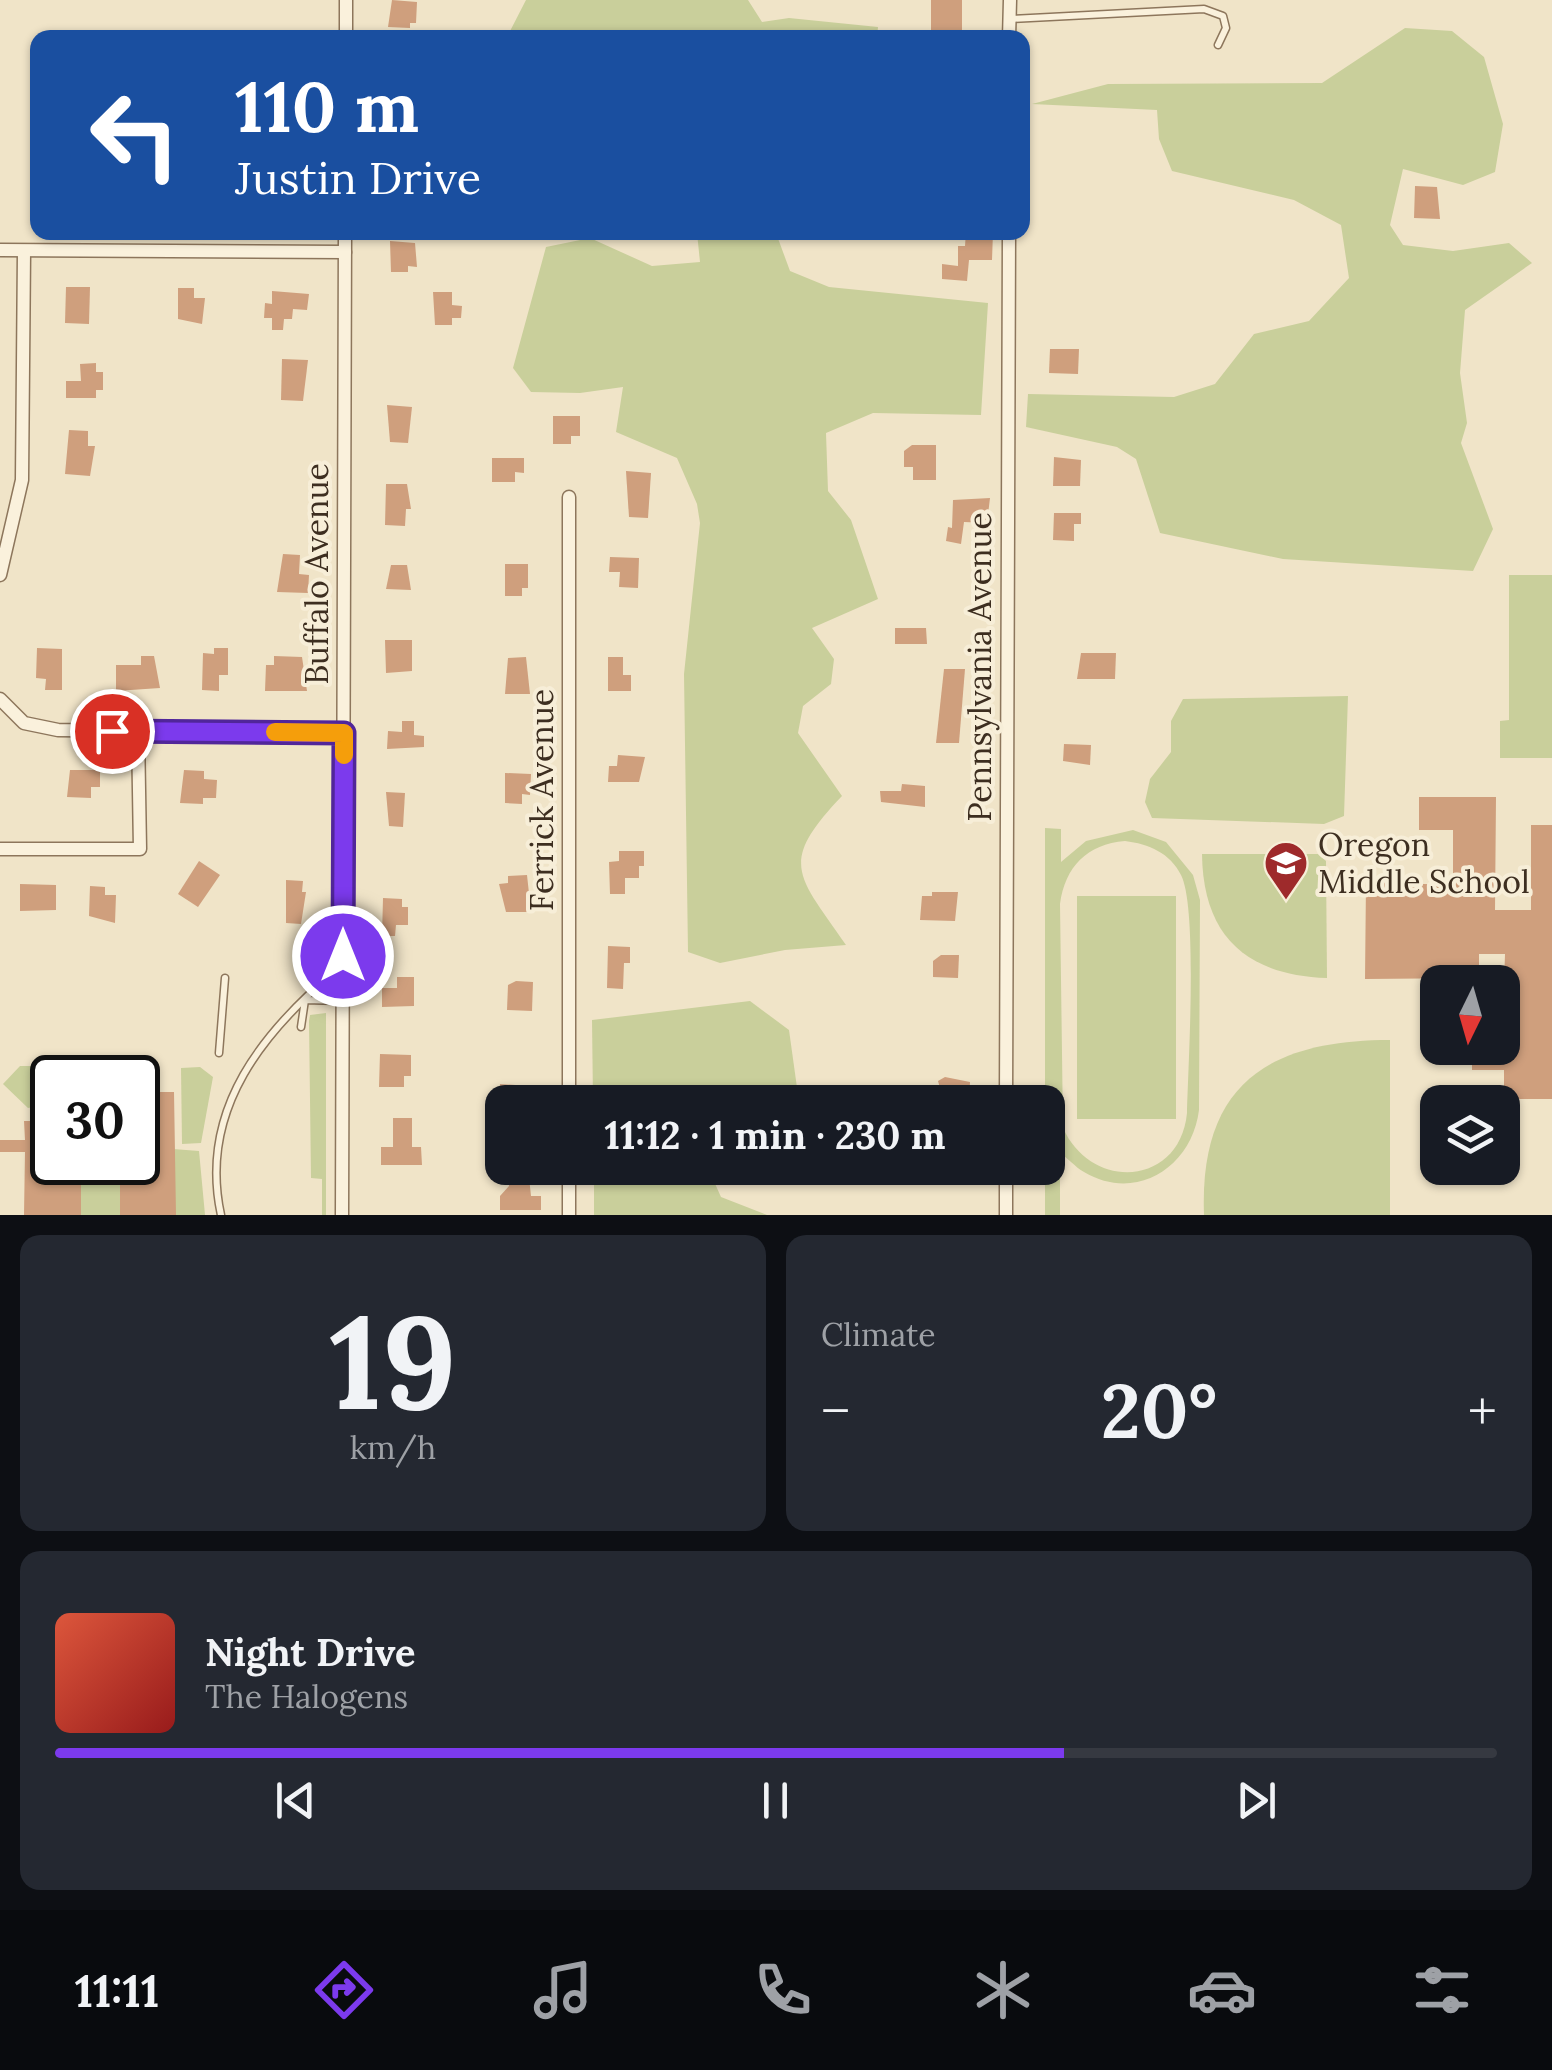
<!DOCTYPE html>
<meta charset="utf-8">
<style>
:root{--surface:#171b24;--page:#242831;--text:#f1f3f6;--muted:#9ea1a6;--line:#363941;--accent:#7c3aed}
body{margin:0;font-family:Lora,serif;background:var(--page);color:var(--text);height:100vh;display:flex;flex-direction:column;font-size:38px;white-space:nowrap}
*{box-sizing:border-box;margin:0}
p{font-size:32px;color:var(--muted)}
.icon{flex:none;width:55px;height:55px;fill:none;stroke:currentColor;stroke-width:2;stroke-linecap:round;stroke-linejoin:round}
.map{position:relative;height:1215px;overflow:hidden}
.side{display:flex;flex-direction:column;gap:20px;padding:20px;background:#0d0f14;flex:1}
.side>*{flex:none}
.top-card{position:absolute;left:30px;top:30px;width:1000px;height:210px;border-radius:20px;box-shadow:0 2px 8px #0004;background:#1a4fa0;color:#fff;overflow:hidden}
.needle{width:65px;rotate:185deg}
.fabs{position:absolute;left:1420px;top:965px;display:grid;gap:20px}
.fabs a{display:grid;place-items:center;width:100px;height:100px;border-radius:20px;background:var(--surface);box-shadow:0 2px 8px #0004;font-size:50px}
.speed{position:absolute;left:30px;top:1055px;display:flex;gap:20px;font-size:50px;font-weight:700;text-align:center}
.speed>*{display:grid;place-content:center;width:130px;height:130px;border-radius:50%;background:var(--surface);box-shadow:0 2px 8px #0004;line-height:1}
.speed .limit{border:5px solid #111;border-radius:15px;background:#fff;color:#111}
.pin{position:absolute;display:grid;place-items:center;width:85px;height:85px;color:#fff;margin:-42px;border:5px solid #fff;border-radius:50%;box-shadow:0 2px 10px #0007}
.me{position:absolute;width:110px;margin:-55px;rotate:0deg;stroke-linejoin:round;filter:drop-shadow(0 0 8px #0008)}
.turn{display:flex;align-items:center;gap:35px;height:210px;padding:0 40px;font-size:45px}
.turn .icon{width:130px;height:130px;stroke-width:2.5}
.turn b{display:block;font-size:70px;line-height:85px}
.big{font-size:75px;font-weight:700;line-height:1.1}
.side .widget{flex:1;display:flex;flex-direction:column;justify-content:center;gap:15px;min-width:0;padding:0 35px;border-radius:20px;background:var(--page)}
.side .dial{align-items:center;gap:0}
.dial b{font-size:130px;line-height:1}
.song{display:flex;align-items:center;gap:30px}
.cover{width:120px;height:120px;border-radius:15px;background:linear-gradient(135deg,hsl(10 70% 55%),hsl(0 70% 35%))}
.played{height:10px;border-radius:5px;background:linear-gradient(90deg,var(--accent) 70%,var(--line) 70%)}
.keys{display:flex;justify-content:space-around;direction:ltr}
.heat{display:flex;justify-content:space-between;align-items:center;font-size:55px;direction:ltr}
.side .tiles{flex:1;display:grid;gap:20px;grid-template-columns:1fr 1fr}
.widget:last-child{grid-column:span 2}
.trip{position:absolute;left:485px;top:1085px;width:580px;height:100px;border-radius:20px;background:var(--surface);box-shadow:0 2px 8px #0004;font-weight:700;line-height:100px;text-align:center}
.menu{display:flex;height:160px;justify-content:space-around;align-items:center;background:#090b0e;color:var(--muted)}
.menu .icon{width:70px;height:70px}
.menu .active{color:var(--accent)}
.menu b{font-size:45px;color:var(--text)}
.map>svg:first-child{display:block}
.green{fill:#c9cf9b;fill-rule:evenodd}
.building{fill:#cf9f7d}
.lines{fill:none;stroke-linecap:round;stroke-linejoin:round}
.service-casing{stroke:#8d765c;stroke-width:9}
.minor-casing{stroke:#8d765c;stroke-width:15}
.service{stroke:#faf1dc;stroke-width:6}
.minor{stroke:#faf1dc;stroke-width:12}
.route-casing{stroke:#51269a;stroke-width:25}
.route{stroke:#7c3aed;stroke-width:18}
.slow{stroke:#f59e0b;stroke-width:18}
.labels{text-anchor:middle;stroke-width:8;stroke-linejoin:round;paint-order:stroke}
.street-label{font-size:32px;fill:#3d2e20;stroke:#f7eed8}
.poi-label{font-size:32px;fill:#3d2e20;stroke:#f7eed8;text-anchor:start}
</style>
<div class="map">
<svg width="1552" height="1215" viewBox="0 0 1552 1215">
<rect width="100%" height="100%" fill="#f0e4c8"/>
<g class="green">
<polygon points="526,0 748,0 762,22 789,18 878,27 877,38 507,37"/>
<polygon points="1405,28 1452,31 1484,57 1503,124 1495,172 1463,185 1403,169 1390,225 1403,245 1453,251 1509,243 1532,263 1465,310 1460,373 1467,423 1461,443 1493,529 1473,571 1283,559 1160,533 1136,459 1117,447 1026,427 1028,394 1174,397 1215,384 1254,334 1309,321 1349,278 1341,225 1294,200 1172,171 1159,139 1157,110 1032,104 1108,84 1322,83"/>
<path d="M697,233H776L790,271L829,287L988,303L981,415L873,413L826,433L828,491L851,520L878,599L812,628L834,659L831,684L803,706L798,733L842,796C777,864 798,875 846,945L785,950L720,963L688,952L684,674L700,523L697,504L677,458L616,432L623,387L580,393L531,392L513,368L546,247L590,238L652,266L700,262Z"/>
<polygon points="1509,575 1552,575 1552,758 1500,758 1500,721 1509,720"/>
<polygon points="1348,696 1344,816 1324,824 1152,818 1145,802 1150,779 1171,752 1171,721 1183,699"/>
<path d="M1045,828L1061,829V862L1086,841L1133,830L1166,842L1193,875L1200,900L1199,1110C1192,1167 1136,1203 1084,1172C1075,1167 1068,1158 1060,1153V1215H1045ZM1125,841C1149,844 1170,853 1181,875C1198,908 1188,1067 1187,1113C1180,1186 1092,1192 1063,1128L1060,904C1065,867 1087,844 1125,841Z"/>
<path d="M1202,854H1318L1326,861L1327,978C1246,975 1203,936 1202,854Z"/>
<rect x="1077" y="896" width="99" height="223"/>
<polygon points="750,1001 789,1030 799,1102 593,1102 592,1020"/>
<polygon points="326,1013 326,1215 322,1215 322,1179 311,1178 309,1021 310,1015"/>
<path d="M1390,1040V1215H1204C1199,1085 1268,1040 1390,1040Z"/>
<polygon points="20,1066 52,1066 50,1104 28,1108 3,1084"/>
<polygon points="200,1067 213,1077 201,1143 182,1144 181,1068"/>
<polygon points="173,1149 199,1151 205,1215 173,1215"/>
<polygon points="594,1168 708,1168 721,1197 767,1215 594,1215"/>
<rect x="81" y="1178" width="39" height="37"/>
</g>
<g class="building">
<polygon points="392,0 417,2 416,23 410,23 410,28 388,27"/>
<rect x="931" y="0" width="31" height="30"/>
<polygon points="1415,186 1437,187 1440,219 1414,218"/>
<polygon points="966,232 993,232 992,260 969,260 967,281 942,279 942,264 958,266 958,246 965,246"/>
<polygon points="390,241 415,243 417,267 408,266 408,272 391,272"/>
<polygon points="66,287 90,287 89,324 65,323"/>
<polygon points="178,288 194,288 194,298 205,298 202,324 178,319"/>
<polygon points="272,291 309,294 307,310 293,309 292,319 284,319 283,330 272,330 272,318 264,318 265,303 272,304"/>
<polygon points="433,292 452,292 452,305 462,306 461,318 452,318 452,325 435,325"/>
<polygon points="1050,349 1079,349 1078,374 1049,373"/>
<polygon points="282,359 308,360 303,401 281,400"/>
<polygon points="96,363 96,372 103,372 103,390 96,390 96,398 66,398 66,381 81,381 80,364"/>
<polygon points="387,405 412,407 408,443 390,442"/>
<polygon points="553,416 580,416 580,436 571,436 571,444 553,444"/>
<polygon points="69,430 88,431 88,446 95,446 90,476 65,474"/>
<polygon points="912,445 936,445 936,480 913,480 913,467 904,467 904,451"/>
<polygon points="1054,457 1081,460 1080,486 1053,486"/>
<polygon points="492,458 524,458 524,473 515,472 515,482 492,482"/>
<polygon points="626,471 651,473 648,518 629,517"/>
<polygon points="386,484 407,484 411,509 406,509 405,526 385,525"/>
<polygon points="990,498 987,523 964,522 961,544 946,541 948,527 952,528 953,500"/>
<polygon points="1054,513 1081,513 1081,524 1074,524 1074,541 1053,540"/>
<polygon points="283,554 300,555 299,574 309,575 308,593 277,592"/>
<polygon points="610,557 639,558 638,588 619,587 620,572 609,572"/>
<polygon points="505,564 528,564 528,588 522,588 522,596 505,596"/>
<polygon points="391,565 407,565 411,590 386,589"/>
<polygon points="895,628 926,628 927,644 895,644"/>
<polygon points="385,640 412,640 412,671 386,673"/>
<polygon points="37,648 62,649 62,690 45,690 46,679 36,678"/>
<polygon points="214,648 228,648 228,675 219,675 219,691 202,690 203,653 214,654"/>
<polygon points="1081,653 1116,653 1115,679 1077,679"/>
<polygon points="141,656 154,656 160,688 116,691 116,665 141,665"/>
<polygon points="274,656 302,657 307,691 265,691 266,665 274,665"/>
<polygon points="526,657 530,694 505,694 508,658"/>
<polygon points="608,657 623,657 623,675 631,675 631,691 608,691"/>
<polygon points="944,669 965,669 959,743 936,743"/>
<polygon points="402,721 414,721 414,735 424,736 424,747 387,749 388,731 402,732"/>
<polygon points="1064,744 1091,745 1090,765 1063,761"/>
<polygon points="618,755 645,757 639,782 608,782 609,766 617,766"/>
<polygon points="70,770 100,770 100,787 91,787 91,798 67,797"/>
<polygon points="184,770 204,771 204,779 217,780 216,798 203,798 203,804 180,803"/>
<polygon points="505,773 531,774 530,795 522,794 522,804 505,803"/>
<polygon points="902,784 925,786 925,807 881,802 880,791 901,791"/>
<polygon points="386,792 405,793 403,827 389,826"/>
<polygon points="1419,797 1496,797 1495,910 1531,910 1531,825 1552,825 1552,1099 1504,1099 1504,1070 1472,1070 1472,1048 1502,1048 1505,954 1479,954 1479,978 1365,979 1366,882 1453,885 1453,830 1419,830"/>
<polygon points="619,851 644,851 644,866 639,866 639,878 625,878 625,894 610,894 609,862 619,861"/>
<polygon points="199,861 220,875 198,907 178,894"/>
<polygon points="527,875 531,912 506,912 499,884 508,883 508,876"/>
<polygon points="286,880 303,881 302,892 306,892 301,924 286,923"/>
<polygon points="20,884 56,885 56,910 20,911"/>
<polygon points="90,886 105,887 105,895 116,895 115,923 89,916"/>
<polygon points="932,892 958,892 955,921 920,920 922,896 932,896"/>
<polygon points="383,898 402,899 402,907 408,907 408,925 396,925 395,936 382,936"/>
<polygon points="608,946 630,947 630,963 624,963 623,989 607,988"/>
<polygon points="941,955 959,955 958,978 933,977 933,961"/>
<polygon points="397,977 414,977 414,1006 382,1007 382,988 397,988"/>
<polygon points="516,981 533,982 532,1011 507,1010 508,985"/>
<polygon points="380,1054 411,1055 411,1076 404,1076 404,1087 379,1087"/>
<polygon points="945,1077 970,1082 969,1099 944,1102 938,1081"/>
<polygon points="500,1084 531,1086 530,1101 499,1102"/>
<polygon points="138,1092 174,1092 176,1215 120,1215 120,1178 81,1178 81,1215 24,1215 25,1152 0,1152 0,1140 25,1140 24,1121 31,1121 31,1114 52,1114 52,1162 138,1162"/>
<polygon points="393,1118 412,1118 412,1147 421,1147 422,1165 381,1165 381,1147 393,1147"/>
<polygon points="509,1168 528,1168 531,1196 541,1196 541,1210 500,1210 500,1196 509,1186"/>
</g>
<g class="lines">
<defs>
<g id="service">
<polyline points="1010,19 1204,9 1223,16 1226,28 1218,45"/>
<polyline points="301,1027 305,1000 342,1001"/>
<polyline points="219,1053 225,978"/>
<path d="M221,1215C198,1109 264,1030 341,966"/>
</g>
<g id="minor">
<polyline points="346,38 346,0"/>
<polyline points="1009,38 1010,0"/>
<polyline points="0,250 345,252"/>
<polyline points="0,575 22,480 24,251"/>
<polyline points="0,699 24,723 58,730 344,733"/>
<polyline points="0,849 140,849 138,732"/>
<polyline points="569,1102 569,497"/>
<polyline points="1006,1102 1009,232"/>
<polyline points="342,1215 345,232"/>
<polyline points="569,1215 569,1168"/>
<polyline points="1006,1215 1006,1168"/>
</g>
</defs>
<use href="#service" class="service-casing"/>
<use href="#minor" class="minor-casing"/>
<use href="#service" class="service"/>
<use href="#minor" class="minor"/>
</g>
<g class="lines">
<defs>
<polyline id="route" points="112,731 344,733 343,956"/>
</defs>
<use href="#route" class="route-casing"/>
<use href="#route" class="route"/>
<polyline class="slow" points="275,732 344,733 344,755"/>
</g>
<defs>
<symbol id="school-pin" viewBox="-11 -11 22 30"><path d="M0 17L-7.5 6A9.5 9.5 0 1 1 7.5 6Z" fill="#9e2a2b" stroke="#f7eed8"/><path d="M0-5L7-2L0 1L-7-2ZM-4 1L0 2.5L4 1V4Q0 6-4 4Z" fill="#fff"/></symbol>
</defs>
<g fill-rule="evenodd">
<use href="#school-pin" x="1261" y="838" width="50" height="68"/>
</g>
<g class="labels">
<g class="street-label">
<text transform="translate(317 574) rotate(-90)" y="11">Buffalo Avenue</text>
<text transform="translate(980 667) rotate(-90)" y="11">Pennsylvania Avenue</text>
<text transform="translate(542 800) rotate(-90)" y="11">Ferrick Avenue</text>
</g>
<g class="poi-label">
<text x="1318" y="856">Oregon<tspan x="1318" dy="37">Middle School</tspan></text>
</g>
</g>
</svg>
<div class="fabs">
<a><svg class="needle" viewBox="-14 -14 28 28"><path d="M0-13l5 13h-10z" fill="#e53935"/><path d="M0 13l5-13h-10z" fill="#9ea1a6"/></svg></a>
<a><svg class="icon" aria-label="layers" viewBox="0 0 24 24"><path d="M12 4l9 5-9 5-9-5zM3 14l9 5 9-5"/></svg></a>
</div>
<div class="speed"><div class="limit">30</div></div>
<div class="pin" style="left:112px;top:731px;background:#d93025"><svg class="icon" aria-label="arrive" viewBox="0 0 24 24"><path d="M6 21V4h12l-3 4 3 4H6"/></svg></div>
<svg class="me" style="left:343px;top:956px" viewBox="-20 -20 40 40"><circle r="17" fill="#7c3aed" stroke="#fff" stroke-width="3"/><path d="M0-11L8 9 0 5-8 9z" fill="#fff"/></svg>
<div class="trip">11:12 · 1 min · 230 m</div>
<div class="top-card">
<div class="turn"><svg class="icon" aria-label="left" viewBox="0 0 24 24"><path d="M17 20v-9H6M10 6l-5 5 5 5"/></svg><div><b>110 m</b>Justin Drive</div></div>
</div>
</div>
<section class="side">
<div class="tiles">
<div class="widget dial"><b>19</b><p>km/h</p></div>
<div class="widget"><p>Climate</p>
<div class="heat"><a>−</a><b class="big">20°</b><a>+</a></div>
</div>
<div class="widget">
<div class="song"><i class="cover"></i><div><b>Night Drive</b><p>The Halogens</p></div></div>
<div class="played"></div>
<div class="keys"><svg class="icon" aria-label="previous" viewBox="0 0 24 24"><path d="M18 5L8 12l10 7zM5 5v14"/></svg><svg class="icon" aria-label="pause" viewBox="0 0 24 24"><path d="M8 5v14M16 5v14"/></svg><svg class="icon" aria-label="next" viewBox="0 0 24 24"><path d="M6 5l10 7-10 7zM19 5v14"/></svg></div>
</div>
</div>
</section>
<nav class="menu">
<b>11:11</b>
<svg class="icon active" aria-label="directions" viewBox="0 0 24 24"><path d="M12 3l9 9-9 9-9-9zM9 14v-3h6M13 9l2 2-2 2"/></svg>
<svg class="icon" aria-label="music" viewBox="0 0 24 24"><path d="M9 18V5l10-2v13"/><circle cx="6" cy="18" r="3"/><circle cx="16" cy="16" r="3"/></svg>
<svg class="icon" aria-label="phone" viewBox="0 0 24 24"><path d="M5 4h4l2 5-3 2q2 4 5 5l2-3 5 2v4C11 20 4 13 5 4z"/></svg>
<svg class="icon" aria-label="climate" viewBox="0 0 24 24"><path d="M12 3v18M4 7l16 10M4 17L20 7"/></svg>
<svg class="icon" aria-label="car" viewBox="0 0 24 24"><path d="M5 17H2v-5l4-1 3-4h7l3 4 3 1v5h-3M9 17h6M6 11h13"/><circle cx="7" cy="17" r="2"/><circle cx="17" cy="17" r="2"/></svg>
<svg class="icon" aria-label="filters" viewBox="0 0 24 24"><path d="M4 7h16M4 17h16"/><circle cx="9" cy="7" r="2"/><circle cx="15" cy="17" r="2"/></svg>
</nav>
